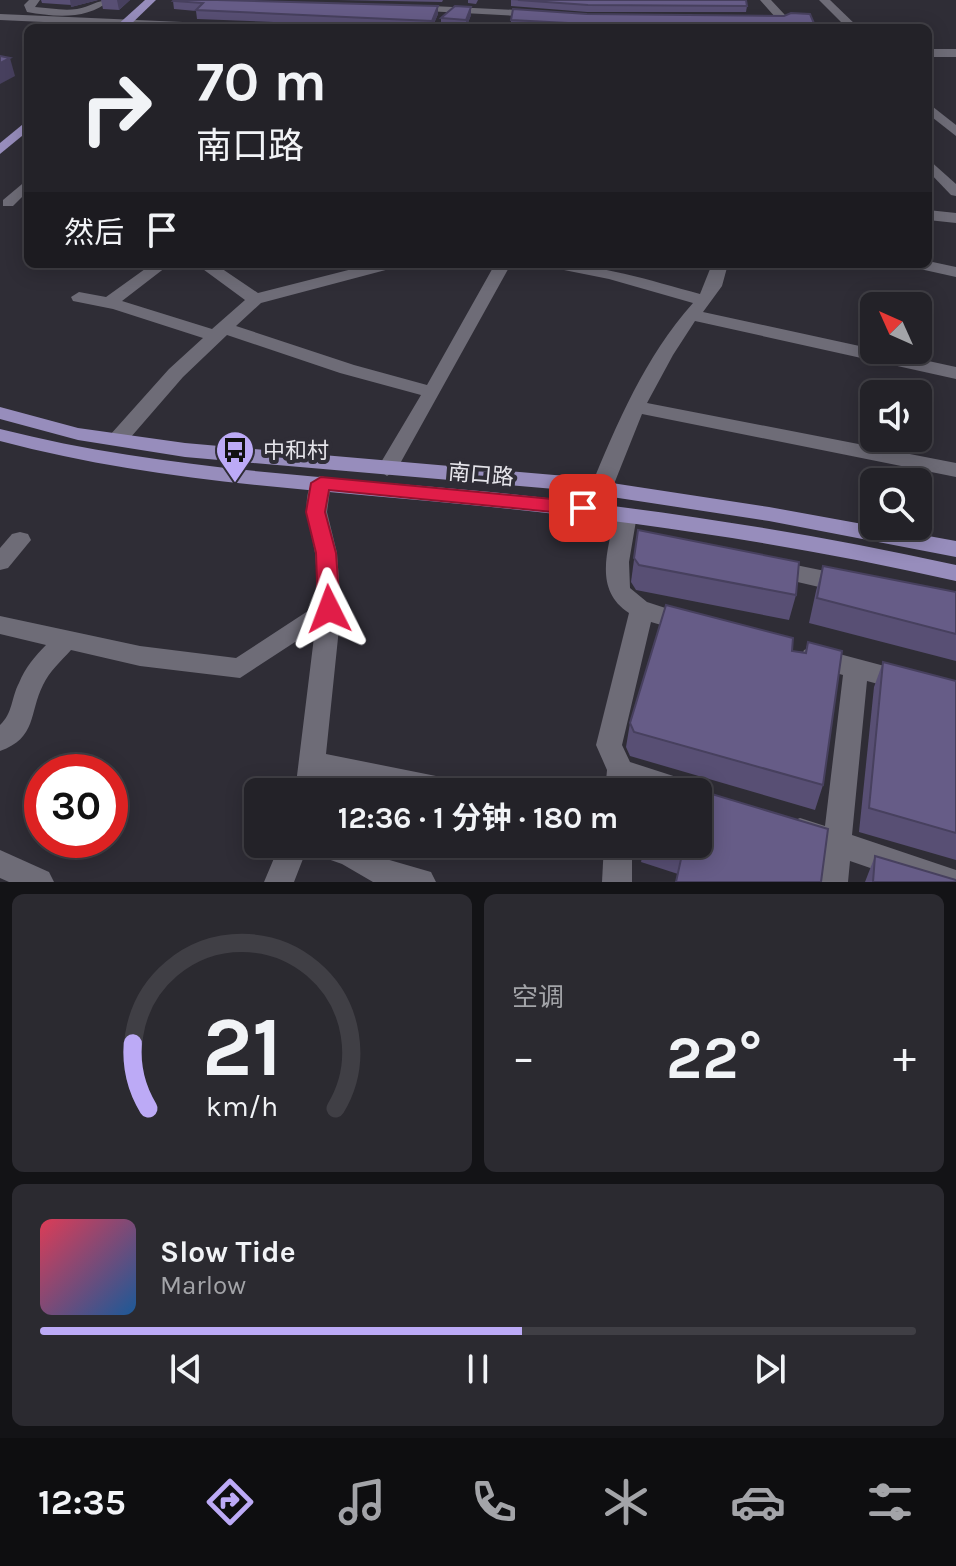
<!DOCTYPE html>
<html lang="zh">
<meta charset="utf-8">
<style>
:root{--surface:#232228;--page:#2b2a30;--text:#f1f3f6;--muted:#a3a4a8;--line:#403f45;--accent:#bcaaf6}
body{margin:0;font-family:Karla,"Noto Sans SC",sans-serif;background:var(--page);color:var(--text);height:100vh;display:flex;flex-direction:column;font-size:30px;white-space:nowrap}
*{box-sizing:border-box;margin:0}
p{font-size:26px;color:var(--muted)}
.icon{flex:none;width:44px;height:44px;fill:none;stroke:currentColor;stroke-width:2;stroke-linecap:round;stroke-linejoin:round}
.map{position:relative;height:882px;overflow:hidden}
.side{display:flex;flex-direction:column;gap:12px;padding:12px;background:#131316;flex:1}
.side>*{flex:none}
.guide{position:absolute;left:24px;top:24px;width:908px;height:244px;border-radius:12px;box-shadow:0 4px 20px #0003,0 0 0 2px var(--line);background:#232228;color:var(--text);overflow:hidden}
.needle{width:52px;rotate:315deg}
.controls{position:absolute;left:860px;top:292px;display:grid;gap:16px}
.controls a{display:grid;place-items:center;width:72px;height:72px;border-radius:12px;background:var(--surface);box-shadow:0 4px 20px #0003,0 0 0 2px var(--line);font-size:40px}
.speed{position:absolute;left:24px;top:754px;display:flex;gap:16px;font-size:40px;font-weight:700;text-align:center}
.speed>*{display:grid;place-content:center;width:104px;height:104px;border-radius:50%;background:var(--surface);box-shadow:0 4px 20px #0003,0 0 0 2px var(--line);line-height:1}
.speed .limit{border:12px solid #d22;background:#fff;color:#111}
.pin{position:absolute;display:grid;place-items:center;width:68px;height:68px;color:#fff;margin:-34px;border-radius:16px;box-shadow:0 4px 12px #0006}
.me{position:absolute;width:88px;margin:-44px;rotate:357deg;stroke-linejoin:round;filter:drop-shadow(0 0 6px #0008)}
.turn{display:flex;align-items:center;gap:28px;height:168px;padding:0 40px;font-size:36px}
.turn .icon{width:104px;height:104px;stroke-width:2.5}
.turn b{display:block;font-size:56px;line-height:68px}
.then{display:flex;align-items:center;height:76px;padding:0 40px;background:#0003;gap:16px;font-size:30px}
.big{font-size:60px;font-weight:700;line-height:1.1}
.side .widget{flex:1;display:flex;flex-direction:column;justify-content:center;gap:12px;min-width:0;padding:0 28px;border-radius:12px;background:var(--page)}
.side .dial{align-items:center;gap:0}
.dial svg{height:208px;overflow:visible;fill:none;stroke:var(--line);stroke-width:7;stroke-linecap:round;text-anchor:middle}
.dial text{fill:var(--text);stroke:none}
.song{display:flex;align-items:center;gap:24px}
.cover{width:96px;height:96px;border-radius:12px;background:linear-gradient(135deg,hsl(350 70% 55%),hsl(210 70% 35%))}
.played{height:8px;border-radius:4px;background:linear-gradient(90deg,var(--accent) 55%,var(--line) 55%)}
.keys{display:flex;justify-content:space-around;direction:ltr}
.heat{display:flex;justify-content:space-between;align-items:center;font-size:44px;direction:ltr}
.side .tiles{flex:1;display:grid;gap:12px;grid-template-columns:1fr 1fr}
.widget:last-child{grid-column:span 2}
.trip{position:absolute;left:244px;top:778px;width:468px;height:80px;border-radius:12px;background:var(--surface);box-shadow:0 4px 20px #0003,0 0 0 2px var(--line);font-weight:700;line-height:80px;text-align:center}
.tab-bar{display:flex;height:128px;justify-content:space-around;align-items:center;background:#0e0e10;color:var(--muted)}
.tab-bar .icon{width:56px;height:56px}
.tab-bar .on{color:var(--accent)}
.tab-bar b{font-size:36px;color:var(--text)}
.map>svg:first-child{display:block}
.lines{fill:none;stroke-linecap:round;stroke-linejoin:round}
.minor{fill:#6e6c77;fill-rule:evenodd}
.major{fill:#978dbc;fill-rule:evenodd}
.wall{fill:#584f74}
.shaded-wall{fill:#47405e}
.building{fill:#665c87;stroke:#47405e;stroke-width:2}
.route{fill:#e11d48;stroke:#92132f;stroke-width:2}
.labels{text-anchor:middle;stroke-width:8;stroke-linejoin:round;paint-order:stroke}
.poi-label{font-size:22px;fill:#e6e5eb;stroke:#2f2d36;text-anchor:start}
.street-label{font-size:22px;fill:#e6e5eb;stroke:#2f2d36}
</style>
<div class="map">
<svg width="956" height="882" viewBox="0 0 956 882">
<rect width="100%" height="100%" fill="#2f2d36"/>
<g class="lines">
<g class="minor">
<path d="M29,0H40L35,7C49,8 63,11 77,9C90,7 97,0 110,0C88,20 55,17 27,12L24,5Z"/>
<polygon points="760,0 771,0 785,15 791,28 779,28 776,18"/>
<polygon points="819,0 830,0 859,28 847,28"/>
<polygon points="411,5 538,11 543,14 538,17 407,10 406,8"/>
<polygon points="0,14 251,25 257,28 175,28 0,20"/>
<rect x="928" y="49" width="28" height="8"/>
<polygon points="928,103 956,125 956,136 928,114"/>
<polygon points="928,159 956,184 956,196 951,195 928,171"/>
<polygon points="28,179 28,191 13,206 3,206 3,200"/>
<polygon points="928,210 956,213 956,223 928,220"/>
<polygon points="928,261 956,267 956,277 911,267 909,264 928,264"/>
<polygon points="152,264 170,264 122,301 212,329 245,300 196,264 215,264 258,293 372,264 399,264 397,267 261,303 236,326 354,365 427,385 495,264 511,264 397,469 387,476 377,469 421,395 340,373 227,335 183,377 124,445 110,445 107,440 110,435 169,369 203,338 113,309 73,301 71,297 79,292 106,297"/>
<path d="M547,264C601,264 648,280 700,294L712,264H728L722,286L703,312L956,367V379L695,321L673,355L647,403L956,463V477L642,414L612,489L608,494H594L590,489C617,423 645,357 693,303L609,279L549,267Z"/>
<path d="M321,476L328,478L331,483L327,512L337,553L341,609L326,754L456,780L466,783L470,792H398L324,777L323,792H295L315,629L240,678L140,666L71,650C61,661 49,672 43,685C29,713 37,738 0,751V725C13,713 11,698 19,683C25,668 35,656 46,645L0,634V616L140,646L236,658L317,605C316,588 317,570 315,553C311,527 299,503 314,478Z"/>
<path d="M626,508L634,510L637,515L629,562L630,588L647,602L693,617L697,623L693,629L685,632L651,622L622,745L630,762L695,783L699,792L698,794L650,792L633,786V792H605L607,770L596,745L629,613C593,590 608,550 615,515L618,510Z"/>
<polygon points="20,532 28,534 31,540 8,568 0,570 0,548 12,534"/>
<polygon points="771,560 845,575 853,578 857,584 853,590 845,593 763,574 760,568 763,562"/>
<polygon points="813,647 956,685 956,705 867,681 852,835 956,870 956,882 911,882 850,861 848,882 818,882 822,851 790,840 786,831 790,822 800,818 825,826 843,675 804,664 801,657 804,650"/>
<polygon points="280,844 361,844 386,859 431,872 436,882 373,882 342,864 311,853 308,846 294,882 264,882"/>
<polygon points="604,844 632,844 632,882 602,882"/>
<polygon points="0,850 49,872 54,882 9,882 0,878"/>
</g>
<g class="major">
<polygon points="145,0 156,0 127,28 114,28"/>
<polygon points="28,120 28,131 0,154 0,143"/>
<polygon points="0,407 78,428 185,443 566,476 769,507 956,541 956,557 769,521 566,490 185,457 78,440 0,419"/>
<path d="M0,429C161,470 326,476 491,492C647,508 802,531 956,565V581C802,546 647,523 491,507C326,490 161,484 0,441Z"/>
</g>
</g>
<g class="wall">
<polygon points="41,0 98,0 71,7 71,5 42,3"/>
<polygon points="101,0 130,0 119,10 103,9"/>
<polygon points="337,0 443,0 442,2"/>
<polygon points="468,0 478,0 476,4 468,3"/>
<polygon points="511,0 747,6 746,12 587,12 511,6"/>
<polygon points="173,1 438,14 432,28 197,19 196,11 174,9"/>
<polygon points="587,14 816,28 511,28 511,20"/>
<polygon points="471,15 466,28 441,27 441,18"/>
<polygon points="638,530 796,595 789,620 636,590 631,582"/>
<polygon points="823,566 956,592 956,661 809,623 816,591"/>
<polygon points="808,642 823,785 815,810 630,756 626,747 630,723 792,651 805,652"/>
<polygon points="883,662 956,681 956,860 859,832 874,687"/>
<polygon points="645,844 698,844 678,874 641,862"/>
<polygon points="875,856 956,882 865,882"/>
</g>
<g class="shaded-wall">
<polygon points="70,0 98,0 71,7"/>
<polygon points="117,0 130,0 119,10"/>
<polygon points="438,6 438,14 432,28 432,21"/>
<polygon points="471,7 471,15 466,28 466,20"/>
<polygon points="10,58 15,76 0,84 0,63"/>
</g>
<g class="building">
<polygon points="174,0 217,0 438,6 432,21 196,10 203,3 173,1"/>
<polygon points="518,0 746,0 747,6 588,5"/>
<polygon points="455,6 471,7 466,20 441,18"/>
<polygon points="513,9 587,14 784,16 791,13 810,14 816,28 663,28 511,20"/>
<polygon points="0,56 10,58 0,63"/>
<polygon points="638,530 799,562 796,595 639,565 634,558"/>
<polygon points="823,566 956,592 956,634 817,598"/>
<polygon points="666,605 793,638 792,651 806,653 808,642 842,651 823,785 634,732 630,723"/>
<polygon points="883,662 956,681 956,833 869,808"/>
<polygon points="662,779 828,829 821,882 676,882 683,850 663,844 698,844 698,792 658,792"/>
<polygon points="875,856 956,880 956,882 873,882"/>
</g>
<polygon class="route" points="321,477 583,502 593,508 583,515 329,490 325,512 336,553 340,609 337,615 322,615 318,609 316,553 306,512 311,483"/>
<defs>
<symbol id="bus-pin" viewBox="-11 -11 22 30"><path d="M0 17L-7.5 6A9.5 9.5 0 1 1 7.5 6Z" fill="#bcaaf6" stroke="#2f2d36"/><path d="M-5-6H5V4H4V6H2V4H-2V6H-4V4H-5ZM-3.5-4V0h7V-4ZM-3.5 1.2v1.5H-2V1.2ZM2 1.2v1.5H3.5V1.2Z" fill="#111"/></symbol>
</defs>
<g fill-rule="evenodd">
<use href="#bus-pin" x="213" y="428" width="44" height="60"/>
</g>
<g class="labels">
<g class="poi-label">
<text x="263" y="458">中和村</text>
</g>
<g class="street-label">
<text transform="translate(481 474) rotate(5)" y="8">南口路</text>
</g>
</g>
</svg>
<div class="controls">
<a><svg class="needle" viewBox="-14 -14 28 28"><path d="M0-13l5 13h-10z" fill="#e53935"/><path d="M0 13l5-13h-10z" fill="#a3a4a8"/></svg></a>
<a><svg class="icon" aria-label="sound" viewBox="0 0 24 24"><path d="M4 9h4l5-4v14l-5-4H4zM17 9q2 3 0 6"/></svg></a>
<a><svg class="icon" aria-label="search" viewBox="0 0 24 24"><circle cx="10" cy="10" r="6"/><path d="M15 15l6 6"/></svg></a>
</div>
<div class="speed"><div class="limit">30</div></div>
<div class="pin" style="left:583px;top:508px;background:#d93025"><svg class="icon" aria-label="arrive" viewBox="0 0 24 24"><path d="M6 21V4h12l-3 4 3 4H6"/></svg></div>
<svg class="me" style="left:329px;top:609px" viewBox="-20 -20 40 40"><path d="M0-17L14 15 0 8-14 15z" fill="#e11d48" stroke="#fff" stroke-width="4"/></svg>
<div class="trip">12:36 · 1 分钟 · 180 m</div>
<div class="guide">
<div class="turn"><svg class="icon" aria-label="right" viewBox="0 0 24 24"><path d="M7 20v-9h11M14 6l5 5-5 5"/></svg><div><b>70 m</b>南口路</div></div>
<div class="then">然后<svg class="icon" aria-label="arrive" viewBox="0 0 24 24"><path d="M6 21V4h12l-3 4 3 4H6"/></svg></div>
</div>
</div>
<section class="side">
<div class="tiles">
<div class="widget dial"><svg viewBox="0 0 100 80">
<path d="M14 69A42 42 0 1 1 86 69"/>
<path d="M14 69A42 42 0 0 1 8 44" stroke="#bcaaf6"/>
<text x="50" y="56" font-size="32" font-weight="700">21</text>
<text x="50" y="72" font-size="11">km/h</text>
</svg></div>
<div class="widget"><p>空调</p>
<div class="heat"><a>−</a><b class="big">22°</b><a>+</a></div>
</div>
<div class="widget">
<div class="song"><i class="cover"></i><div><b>Slow Tide</b><p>Marlow</p></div></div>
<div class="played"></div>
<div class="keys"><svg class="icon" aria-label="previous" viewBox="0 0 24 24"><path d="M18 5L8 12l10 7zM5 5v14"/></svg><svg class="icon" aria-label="pause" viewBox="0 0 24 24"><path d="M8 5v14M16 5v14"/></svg><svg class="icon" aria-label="next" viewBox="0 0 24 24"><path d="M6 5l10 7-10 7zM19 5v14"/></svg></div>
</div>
</div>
</section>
<nav class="tab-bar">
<b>12:35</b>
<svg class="icon on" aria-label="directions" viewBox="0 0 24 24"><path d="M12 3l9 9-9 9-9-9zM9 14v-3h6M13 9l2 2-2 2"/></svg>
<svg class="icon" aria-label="music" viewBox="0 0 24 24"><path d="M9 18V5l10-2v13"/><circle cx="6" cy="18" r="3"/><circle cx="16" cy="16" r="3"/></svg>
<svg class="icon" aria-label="phone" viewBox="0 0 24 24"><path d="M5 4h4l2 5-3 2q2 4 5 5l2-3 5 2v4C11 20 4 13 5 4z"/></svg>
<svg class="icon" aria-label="climate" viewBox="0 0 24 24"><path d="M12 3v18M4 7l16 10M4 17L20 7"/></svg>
<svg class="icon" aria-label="car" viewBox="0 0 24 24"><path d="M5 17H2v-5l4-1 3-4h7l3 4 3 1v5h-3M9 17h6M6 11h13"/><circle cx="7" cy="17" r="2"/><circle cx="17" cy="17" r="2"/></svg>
<svg class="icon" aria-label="filters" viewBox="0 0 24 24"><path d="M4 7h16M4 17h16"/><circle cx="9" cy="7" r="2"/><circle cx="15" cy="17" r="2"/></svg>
</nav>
